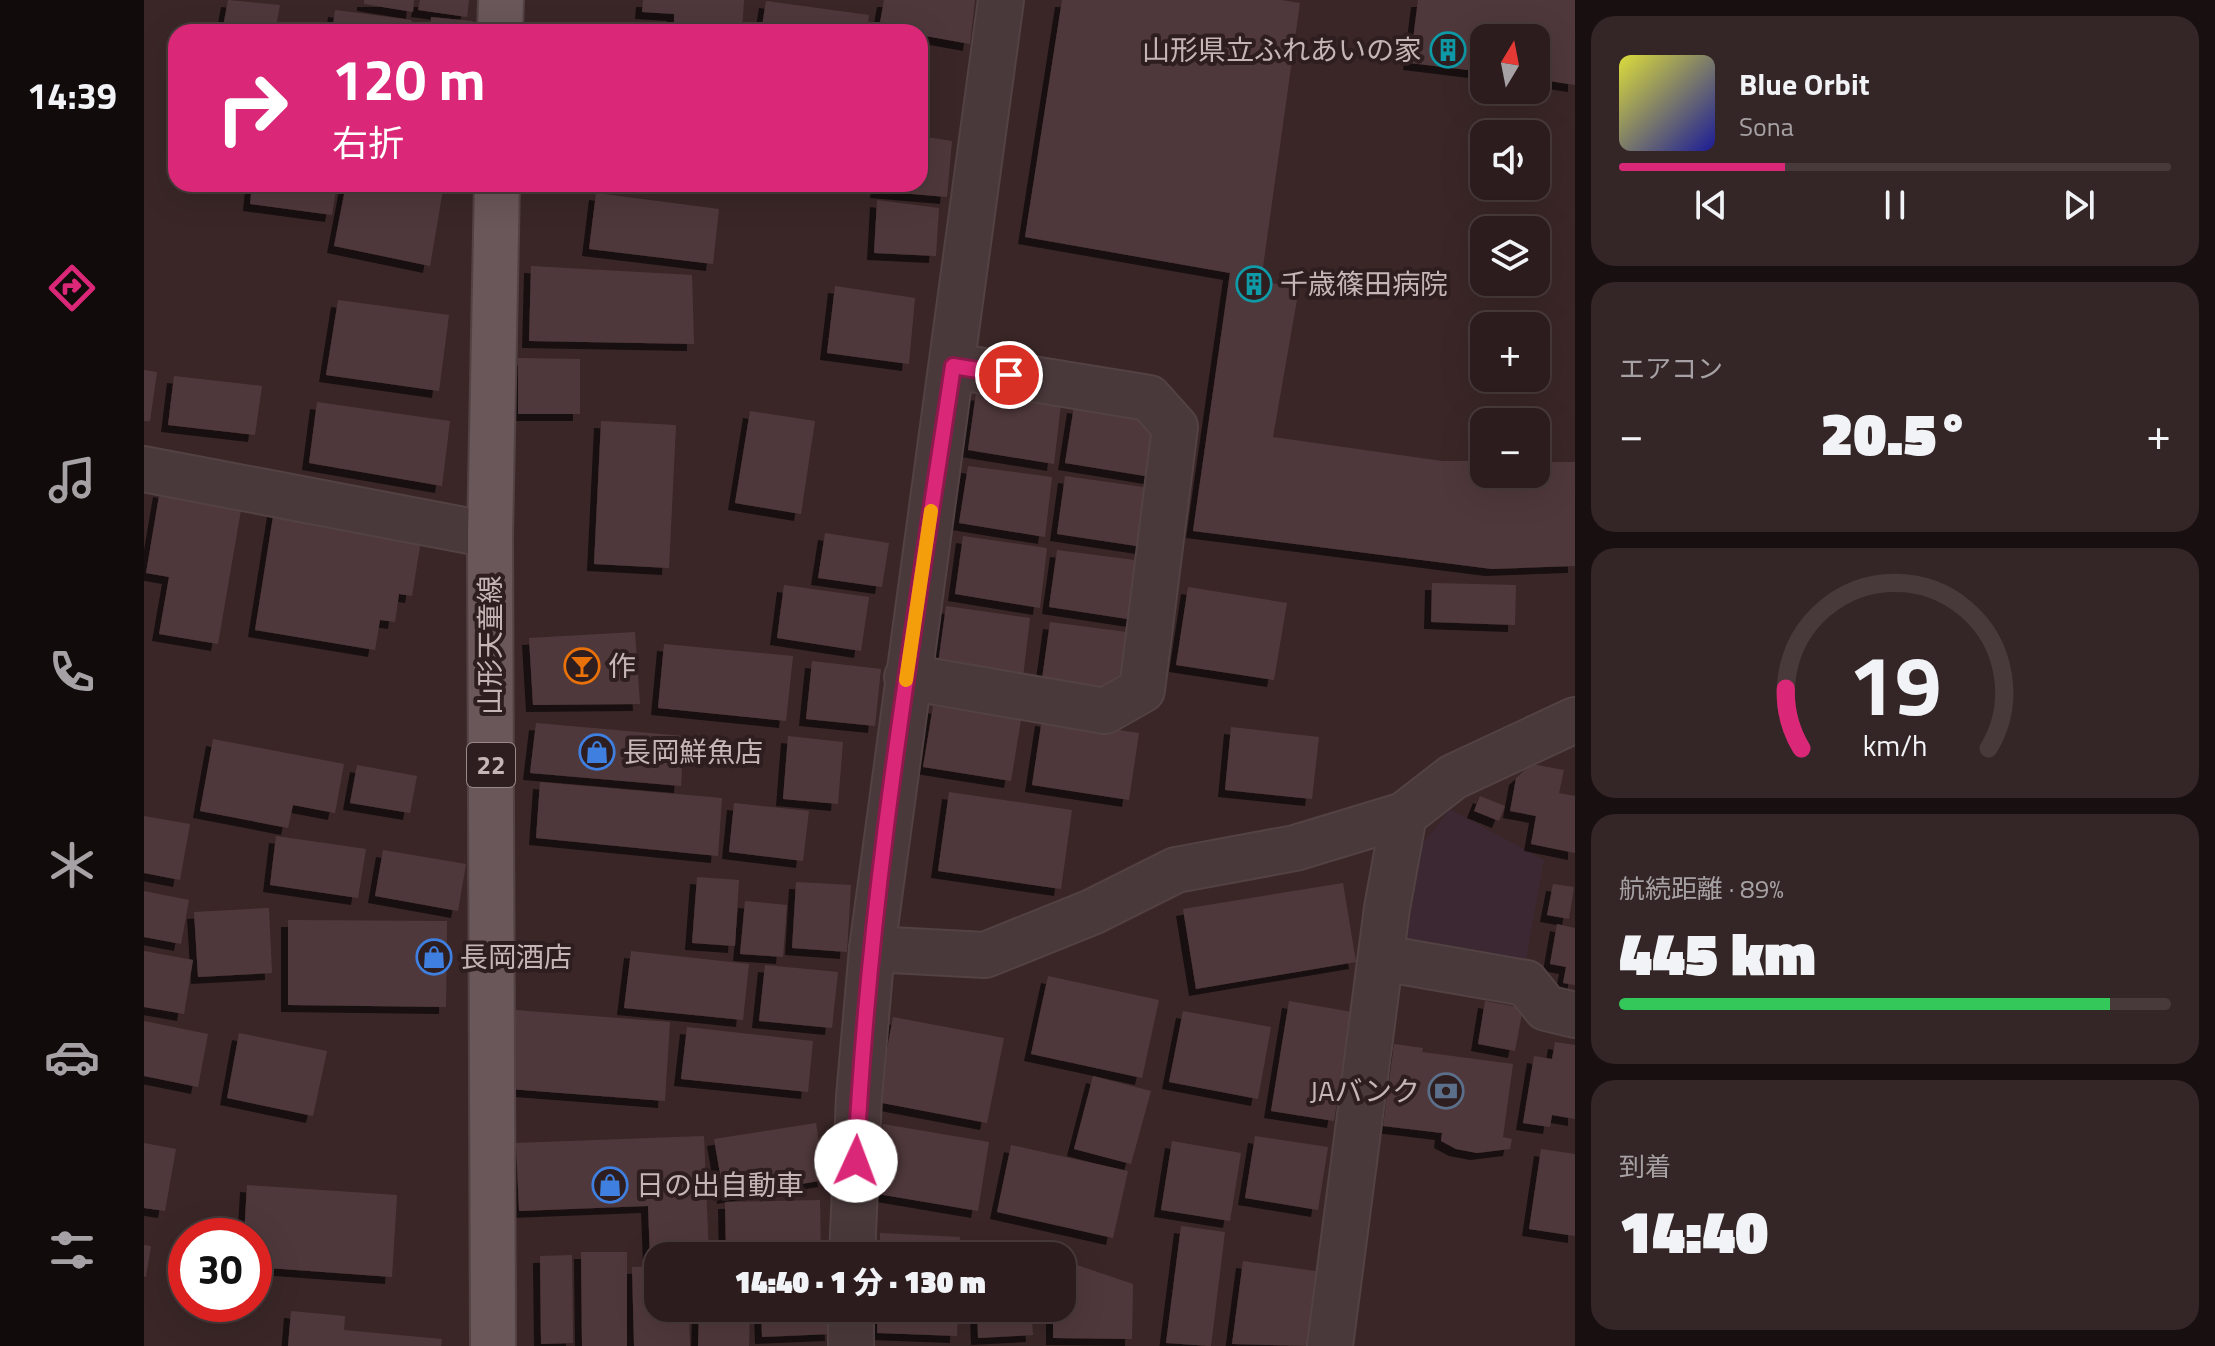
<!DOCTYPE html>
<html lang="ja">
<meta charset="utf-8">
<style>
:root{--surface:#2c1c1d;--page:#342526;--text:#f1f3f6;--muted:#a6a1a4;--line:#483a3b;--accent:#db2777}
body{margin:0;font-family:"Titillium Web","Noto Sans JP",sans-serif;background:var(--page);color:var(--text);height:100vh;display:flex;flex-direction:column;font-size:30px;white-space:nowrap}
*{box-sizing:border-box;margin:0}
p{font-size:26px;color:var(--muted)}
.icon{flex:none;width:44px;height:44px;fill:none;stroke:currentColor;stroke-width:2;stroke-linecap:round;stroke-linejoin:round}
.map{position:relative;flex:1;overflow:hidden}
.details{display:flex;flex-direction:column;gap:16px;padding:16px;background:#180f10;width:640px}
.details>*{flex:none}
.hud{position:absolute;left:24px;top:24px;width:760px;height:168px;border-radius:24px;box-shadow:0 8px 32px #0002,0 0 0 2px var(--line);background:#db2777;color:#fff;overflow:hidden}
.needle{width:52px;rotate:10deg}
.fabs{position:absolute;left:1326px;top:24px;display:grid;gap:16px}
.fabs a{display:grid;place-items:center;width:80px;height:80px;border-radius:16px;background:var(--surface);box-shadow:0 8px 32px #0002,0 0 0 2px var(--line);font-size:40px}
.speed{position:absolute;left:24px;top:1218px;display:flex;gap:16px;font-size:40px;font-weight:700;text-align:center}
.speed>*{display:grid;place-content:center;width:104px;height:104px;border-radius:50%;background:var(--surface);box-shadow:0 8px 32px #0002,0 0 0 2px var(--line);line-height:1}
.speed .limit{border:12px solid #d22;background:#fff;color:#111}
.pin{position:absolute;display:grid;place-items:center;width:68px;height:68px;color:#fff;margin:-34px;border:4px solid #fff;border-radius:50%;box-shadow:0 2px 8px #0007}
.me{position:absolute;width:88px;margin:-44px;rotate:2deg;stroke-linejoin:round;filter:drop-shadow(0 0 6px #0008)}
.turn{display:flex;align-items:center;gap:28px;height:168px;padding:0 32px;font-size:36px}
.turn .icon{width:104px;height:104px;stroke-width:2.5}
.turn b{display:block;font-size:56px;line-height:68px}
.big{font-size:60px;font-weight:800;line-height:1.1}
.details .card{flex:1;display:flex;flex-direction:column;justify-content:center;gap:12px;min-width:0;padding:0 28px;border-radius:24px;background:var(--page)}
.details .dial{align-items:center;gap:0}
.dial svg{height:208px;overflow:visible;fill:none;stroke:var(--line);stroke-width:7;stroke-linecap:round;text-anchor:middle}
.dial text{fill:var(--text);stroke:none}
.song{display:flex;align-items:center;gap:24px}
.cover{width:96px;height:96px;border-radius:12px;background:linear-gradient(135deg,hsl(60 70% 55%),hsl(240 70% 35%))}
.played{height:8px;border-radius:4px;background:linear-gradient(90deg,var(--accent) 30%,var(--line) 30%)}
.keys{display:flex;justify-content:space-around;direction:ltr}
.heat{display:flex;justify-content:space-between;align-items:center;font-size:44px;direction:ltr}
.charge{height:12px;border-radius:6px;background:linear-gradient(90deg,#34c759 89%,var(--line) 0)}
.trip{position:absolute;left:500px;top:1242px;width:432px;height:80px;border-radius:24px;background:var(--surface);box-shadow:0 8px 32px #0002,0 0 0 2px var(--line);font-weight:800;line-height:80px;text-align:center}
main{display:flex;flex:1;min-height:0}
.tabs{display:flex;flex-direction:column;width:144px;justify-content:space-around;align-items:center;background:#120b0c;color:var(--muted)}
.tabs .icon{width:56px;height:56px}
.tabs .current{color:var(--accent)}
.tabs b{font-size:36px;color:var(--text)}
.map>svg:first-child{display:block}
.green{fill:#3b2832}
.building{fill:#50383a;filter:url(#shadow)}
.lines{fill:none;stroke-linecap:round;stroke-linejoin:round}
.minor-casing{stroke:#534243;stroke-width:48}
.major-casing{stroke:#534243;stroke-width:48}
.minor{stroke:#4a393a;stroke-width:44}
.major{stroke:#6a5759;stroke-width:44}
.route-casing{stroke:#8e194d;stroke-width:20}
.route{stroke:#db2777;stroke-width:14}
.slow{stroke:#f59e0b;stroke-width:14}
.labels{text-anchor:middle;stroke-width:8;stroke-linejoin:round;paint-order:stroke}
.shield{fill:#2f1e1f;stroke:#988;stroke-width:2}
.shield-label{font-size:26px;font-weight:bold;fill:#c6b5b5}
.poi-label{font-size:28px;fill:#c6b5b5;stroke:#2f1e1f;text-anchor:start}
.street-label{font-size:28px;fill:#c6b5b5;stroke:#2f1e1f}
</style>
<main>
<nav class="tabs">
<b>14:39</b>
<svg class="icon current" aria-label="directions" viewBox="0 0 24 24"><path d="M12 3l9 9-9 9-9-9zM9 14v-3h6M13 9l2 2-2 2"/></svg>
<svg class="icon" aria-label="music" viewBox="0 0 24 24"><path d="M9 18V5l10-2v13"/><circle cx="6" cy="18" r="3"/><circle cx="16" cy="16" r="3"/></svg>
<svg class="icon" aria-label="phone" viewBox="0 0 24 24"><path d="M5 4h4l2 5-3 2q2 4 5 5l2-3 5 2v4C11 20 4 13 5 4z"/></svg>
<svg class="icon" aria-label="climate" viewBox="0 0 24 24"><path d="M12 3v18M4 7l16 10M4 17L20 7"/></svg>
<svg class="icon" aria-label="car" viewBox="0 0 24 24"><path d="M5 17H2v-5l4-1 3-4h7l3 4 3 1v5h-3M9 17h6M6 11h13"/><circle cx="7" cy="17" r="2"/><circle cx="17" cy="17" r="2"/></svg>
<svg class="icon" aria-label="filters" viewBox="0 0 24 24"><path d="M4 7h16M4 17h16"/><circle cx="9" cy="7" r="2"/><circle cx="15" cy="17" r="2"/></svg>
</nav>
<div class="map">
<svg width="1431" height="1346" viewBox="0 0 1431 1346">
<defs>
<filter id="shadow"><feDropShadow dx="-7" dy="7" stdDeviation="0" flood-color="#0009"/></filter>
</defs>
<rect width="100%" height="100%" fill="#3a2627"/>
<polygon class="green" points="1306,809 1400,860 1382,961 1257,937 1272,852"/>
<g class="building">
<polygon points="84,0 136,5 131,32 78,32"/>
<polygon points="220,0 270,0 269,12 220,4"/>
<polygon points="276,0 325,0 323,17 274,10"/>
<polygon points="499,0 600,0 598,32 530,32 530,14 498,12"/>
<polygon points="740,0 831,0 826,44 776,35 776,32 735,28"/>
<polygon points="918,0 1137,0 1156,3 1117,281 1155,288 1129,437 1298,461 1340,461 1340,474 1392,474 1392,462 1431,462 1431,566 1348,569 1049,531 1086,273 881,237"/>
<polygon points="1274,0 1431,0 1431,85 1392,79 1392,38 1340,38 1340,72 1266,63"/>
<polygon points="622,1 725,15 723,32 617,32"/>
<polygon points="191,10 268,20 266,32 188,32"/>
<polygon points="287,17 329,21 328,32 286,32"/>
<polygon points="400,27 423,30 423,32 400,32"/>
<polygon points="776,136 808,141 803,197 733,191 734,184 776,184"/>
<polygon points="108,184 193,184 188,215 106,204"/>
<polygon points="202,184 300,184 286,266 190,246"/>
<polygon points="452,193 575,209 569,264 445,249"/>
<polygon points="733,200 795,208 792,256 730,253"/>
<polygon points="387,266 548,275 550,344 385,341"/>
<polygon points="691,286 771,298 765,364 683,353"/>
<polygon points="194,300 305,315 295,391 182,375"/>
<polygon points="374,358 436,359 436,414 374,414"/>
<polygon points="0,370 13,372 6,421 0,421"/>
<polygon points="30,376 118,386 111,435 24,425"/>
<polygon points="832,393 917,404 910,464 824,450"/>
<polygon points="173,402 306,421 298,486 165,463"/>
<polygon points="930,406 1014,417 1007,477 921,463"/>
<polygon points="606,411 671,421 657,514 591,503"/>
<polygon points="457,421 532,425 525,568 450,564"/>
<polygon points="824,466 908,477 901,537 815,523"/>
<polygon points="921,476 1006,488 999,547 913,534"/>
<polygon points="16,490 98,504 74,644 15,634 25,577 2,573"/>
<polygon points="130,510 278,534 268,596 255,594 251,622 236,620 231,650 111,630"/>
<polygon points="681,533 745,543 738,587 674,578"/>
<polygon points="819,536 903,548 896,608 811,594"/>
<polygon points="913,550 998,561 990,620 905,607"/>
<polygon points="1288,583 1372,585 1371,625 1287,622"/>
<polygon points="640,585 725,597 717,651 633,638"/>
<polygon points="1044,587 1143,603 1130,680 1032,665"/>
<polygon points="802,606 886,618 879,677 794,664"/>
<polygon points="906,622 990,633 983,692 898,679"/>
<polygon points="491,632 496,704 389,705 385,638"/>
<polygon points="520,644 649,656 642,721 514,708"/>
<polygon points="668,661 737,669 731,726 662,719"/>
<polygon points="789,706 877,720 867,781 779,767"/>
<polygon points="898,719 995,733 985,800 888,785"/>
<polygon points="392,723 540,736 537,786 386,773"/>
<polygon points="1087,727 1175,737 1168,799 1081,790"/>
<polygon points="644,736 699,742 694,804 639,799"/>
<polygon points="69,739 200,764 191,813 149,805 144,828 56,811"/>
<polygon points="1388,764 1420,770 1415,793 1431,796 1431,853 1387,844 1392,816 1366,811 1372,778"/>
<polygon points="213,765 273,776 266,813 206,803"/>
<polygon points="396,782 578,798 574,856 392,838"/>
<polygon points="805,792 928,810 917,889 794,871"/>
<polygon points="1336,796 1361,806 1355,821 1330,811"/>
<polygon points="590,803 665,811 659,861 585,852"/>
<polygon points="0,816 46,824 36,880 0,873"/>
<polygon points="132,836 222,849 214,898 126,885"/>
<polygon points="239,850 322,864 314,911 231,896"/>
<polygon points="553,877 595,880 591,946 548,943"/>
<polygon points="652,882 707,885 703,952 648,948"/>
<polygon points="1199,883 1212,962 1052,989 1039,909"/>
<polygon points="1409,884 1430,887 1425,919 1403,915"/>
<polygon points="0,891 45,900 37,944 0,937"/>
<polygon points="601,901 643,905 639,957 596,954"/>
<polygon points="125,908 128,973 54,977 50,912"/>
<polygon points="144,920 303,921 302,1007 144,1005"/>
<polygon points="1413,924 1431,928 1431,985 1419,983 1422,967 1406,964"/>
<polygon points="0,951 49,960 40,1014 0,1007"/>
<polygon points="487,951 605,964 599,1020 480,1008"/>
<polygon points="621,965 694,972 688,1028 615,1021"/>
<polygon points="904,976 1015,1000 998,1078 887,1054"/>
<polygon points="1145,1001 1208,1012 1190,1121 1127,1111"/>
<polygon points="1341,1001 1379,1008 1371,1051 1334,1044"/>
<polygon points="371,1010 526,1022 521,1101 365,1089"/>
<polygon points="1039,1011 1127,1027 1114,1099 1025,1082"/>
<polygon points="749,1017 860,1038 843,1123 733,1102"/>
<polygon points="0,1021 64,1034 54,1087 0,1076"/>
<polygon points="543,1027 669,1041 664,1092 537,1079"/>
<polygon points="95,1033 183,1051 169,1116 83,1098"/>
<polygon points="1411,1042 1431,1045 1431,1119 1408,1115 1406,1127 1379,1123 1390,1056 1408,1059"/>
<polygon points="1250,1044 1279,1048 1278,1052 1369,1064 1359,1137 1368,1139 1366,1149 1333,1153 1312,1149 1297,1141 1298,1133 1239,1126"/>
<polygon points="949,1076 1007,1091 987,1164 930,1149"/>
<polygon points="672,1123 681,1180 580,1197 570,1139"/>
<polygon points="739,1124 845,1142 834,1211 728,1193"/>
<polygon points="560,1136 565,1256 506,1258 504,1206 375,1211 372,1143"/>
<polygon points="1111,1136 1184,1147 1174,1210 1101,1198"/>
<polygon points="1028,1141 1097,1153 1086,1221 1017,1210"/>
<polygon points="0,1143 32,1149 21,1211 0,1208"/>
<polygon points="867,1145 984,1171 969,1238 853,1212"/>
<polygon points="1397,1149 1431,1154 1431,1236 1385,1229"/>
<polygon points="103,1185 253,1195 248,1277 110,1267 110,1236 100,1236"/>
<polygon points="676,1200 677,1255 582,1256 581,1202"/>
<polygon points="1037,1226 1081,1232 1067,1346 1022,1343"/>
<polygon points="736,1233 816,1237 815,1256 736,1256"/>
<polygon points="0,1245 7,1246 2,1277 0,1276"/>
<polygon points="885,1246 885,1256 831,1256 830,1248"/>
<polygon points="437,1252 483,1252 483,1346 438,1346"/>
<polygon points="428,1255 429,1343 397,1344 396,1256"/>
<polygon points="918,1260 989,1284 988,1339 909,1338 909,1308 918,1308"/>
<polygon points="1099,1261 1178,1272 1168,1346 1088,1344"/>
<polygon points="514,1266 514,1308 545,1308 546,1346 490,1346 488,1267"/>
<polygon points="555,1308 606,1308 605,1346 554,1346"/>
<polygon points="617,1308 687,1308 688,1334 618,1337"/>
<polygon points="734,1308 814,1308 813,1336 733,1333"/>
<polygon points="833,1308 887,1308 889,1335 834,1338"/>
<polygon points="147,1311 201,1316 200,1330 298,1339 297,1346 144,1346"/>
</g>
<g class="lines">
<defs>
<g id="minor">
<polyline points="0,469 346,535"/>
<polyline points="763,677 961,711 998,690 1031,427 1005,398 809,366"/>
<polyline points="728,949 841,955 948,912 1032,870 1151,848 1260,815"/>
<polyline points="1238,958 1382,983 1402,1008 1431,1015"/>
<polyline points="708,1256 715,1097 728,949 857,0"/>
<polyline points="707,1346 707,1308"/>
<polyline points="1186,1346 1243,908 1260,815 1309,777 1431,720"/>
</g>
<g id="major">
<polyline points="356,32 357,0"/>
<polyline points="349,1346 346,535 353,184"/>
</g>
</defs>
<use href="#minor" class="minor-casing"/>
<use href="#major" class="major-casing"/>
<use href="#minor" class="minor"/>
<use href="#major" class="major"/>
</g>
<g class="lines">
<defs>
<path id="route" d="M712,1161C724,894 770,629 809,366L865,375"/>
</defs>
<use href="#route" class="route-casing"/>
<use href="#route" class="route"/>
<polyline class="slow" points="762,680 787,511"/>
</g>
<defs>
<symbol id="building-ring" viewBox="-11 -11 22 22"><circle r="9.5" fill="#2f1e1f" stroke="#0f9aa8" stroke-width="1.5"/><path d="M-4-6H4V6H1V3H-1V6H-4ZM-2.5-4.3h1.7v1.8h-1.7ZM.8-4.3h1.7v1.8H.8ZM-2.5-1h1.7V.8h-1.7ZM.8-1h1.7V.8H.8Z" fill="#0f9aa8"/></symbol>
<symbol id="bar-ring" viewBox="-11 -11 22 22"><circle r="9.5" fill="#2f1e1f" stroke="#e8710a" stroke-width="1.5"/><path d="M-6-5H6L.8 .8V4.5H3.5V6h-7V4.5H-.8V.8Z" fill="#e8710a"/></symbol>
<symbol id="shop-ring" viewBox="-11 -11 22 22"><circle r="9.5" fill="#2f1e1f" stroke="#3f7fe0" stroke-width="1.5"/><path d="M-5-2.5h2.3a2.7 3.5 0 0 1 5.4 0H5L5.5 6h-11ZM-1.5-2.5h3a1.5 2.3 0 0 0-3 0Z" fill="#3f7fe0"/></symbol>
<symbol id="bank-ring" viewBox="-11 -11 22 22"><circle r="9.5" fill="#2f1e1f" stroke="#5c6f8a" stroke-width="1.5"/><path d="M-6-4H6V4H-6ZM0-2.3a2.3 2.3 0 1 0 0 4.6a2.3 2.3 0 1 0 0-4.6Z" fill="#5c6f8a"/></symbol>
</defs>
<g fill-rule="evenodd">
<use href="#building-ring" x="1284" y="30" width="40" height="40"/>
<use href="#building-ring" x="1090" y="264" width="40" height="40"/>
<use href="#bar-ring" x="418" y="646" width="40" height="40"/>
<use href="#shop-ring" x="433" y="732" width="40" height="40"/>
<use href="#shop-ring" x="270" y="937" width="40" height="40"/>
<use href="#bank-ring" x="1282" y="1071" width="40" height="40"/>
<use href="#shop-ring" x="446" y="1165" width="40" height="40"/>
</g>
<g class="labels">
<rect class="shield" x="323" y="743" width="48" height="44" rx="6"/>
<g class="shield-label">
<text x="347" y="774">22</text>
</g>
<g class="poi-label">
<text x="1278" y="60" text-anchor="end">山形県立ふれあいの家</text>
<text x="1136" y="294">千歳篠田病院</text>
<text x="464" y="676">作</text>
<text x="479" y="762">長岡鮮魚店</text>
<text x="316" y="967">長岡酒店</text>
<text x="1276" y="1101" text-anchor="end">JAバンク</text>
<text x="492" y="1195">日の出自動車</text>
</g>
<g class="street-label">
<text transform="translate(346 645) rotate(-90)" y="10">山形天童線</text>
</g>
</g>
</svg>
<div class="fabs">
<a><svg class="needle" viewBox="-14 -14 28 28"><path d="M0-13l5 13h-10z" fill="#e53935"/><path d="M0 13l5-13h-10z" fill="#a6a1a4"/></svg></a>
<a><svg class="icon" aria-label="sound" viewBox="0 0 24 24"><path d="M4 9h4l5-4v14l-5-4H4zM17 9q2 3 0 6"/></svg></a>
<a><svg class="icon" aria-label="layers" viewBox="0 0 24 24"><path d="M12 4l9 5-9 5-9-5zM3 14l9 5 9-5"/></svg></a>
<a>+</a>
<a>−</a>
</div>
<div class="speed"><div class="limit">30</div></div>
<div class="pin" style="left:865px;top:375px;background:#d93025"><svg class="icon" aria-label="arrive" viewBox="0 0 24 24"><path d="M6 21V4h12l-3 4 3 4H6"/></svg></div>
<svg class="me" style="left:712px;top:1161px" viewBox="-20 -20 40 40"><circle r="19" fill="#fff"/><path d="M0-13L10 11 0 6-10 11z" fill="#db2777"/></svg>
<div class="trip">14:40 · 1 分 · 130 m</div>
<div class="hud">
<div class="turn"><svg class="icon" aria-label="right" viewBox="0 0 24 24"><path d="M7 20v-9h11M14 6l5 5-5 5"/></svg><div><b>120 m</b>右折</div></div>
</div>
</div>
<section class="details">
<div class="card">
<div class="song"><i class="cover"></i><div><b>Blue Orbit</b><p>Sona</p></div></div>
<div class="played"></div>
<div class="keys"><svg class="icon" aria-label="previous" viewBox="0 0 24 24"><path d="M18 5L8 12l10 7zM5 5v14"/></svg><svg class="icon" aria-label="pause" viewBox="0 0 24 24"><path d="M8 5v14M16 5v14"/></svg><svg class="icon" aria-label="next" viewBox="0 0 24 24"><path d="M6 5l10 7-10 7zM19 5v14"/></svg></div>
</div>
<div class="card"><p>エアコン</p>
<div class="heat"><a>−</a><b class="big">20.5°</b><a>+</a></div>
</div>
<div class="card dial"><svg viewBox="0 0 100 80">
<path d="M14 69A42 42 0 1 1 86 69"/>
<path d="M14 69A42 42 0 0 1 8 46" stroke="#db2777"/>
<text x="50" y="56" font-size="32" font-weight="700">19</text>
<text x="50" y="72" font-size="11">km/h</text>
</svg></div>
<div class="card"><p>航続距離 · 89%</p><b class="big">445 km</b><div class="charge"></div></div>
<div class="card"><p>到着</p><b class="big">14:40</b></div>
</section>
</main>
